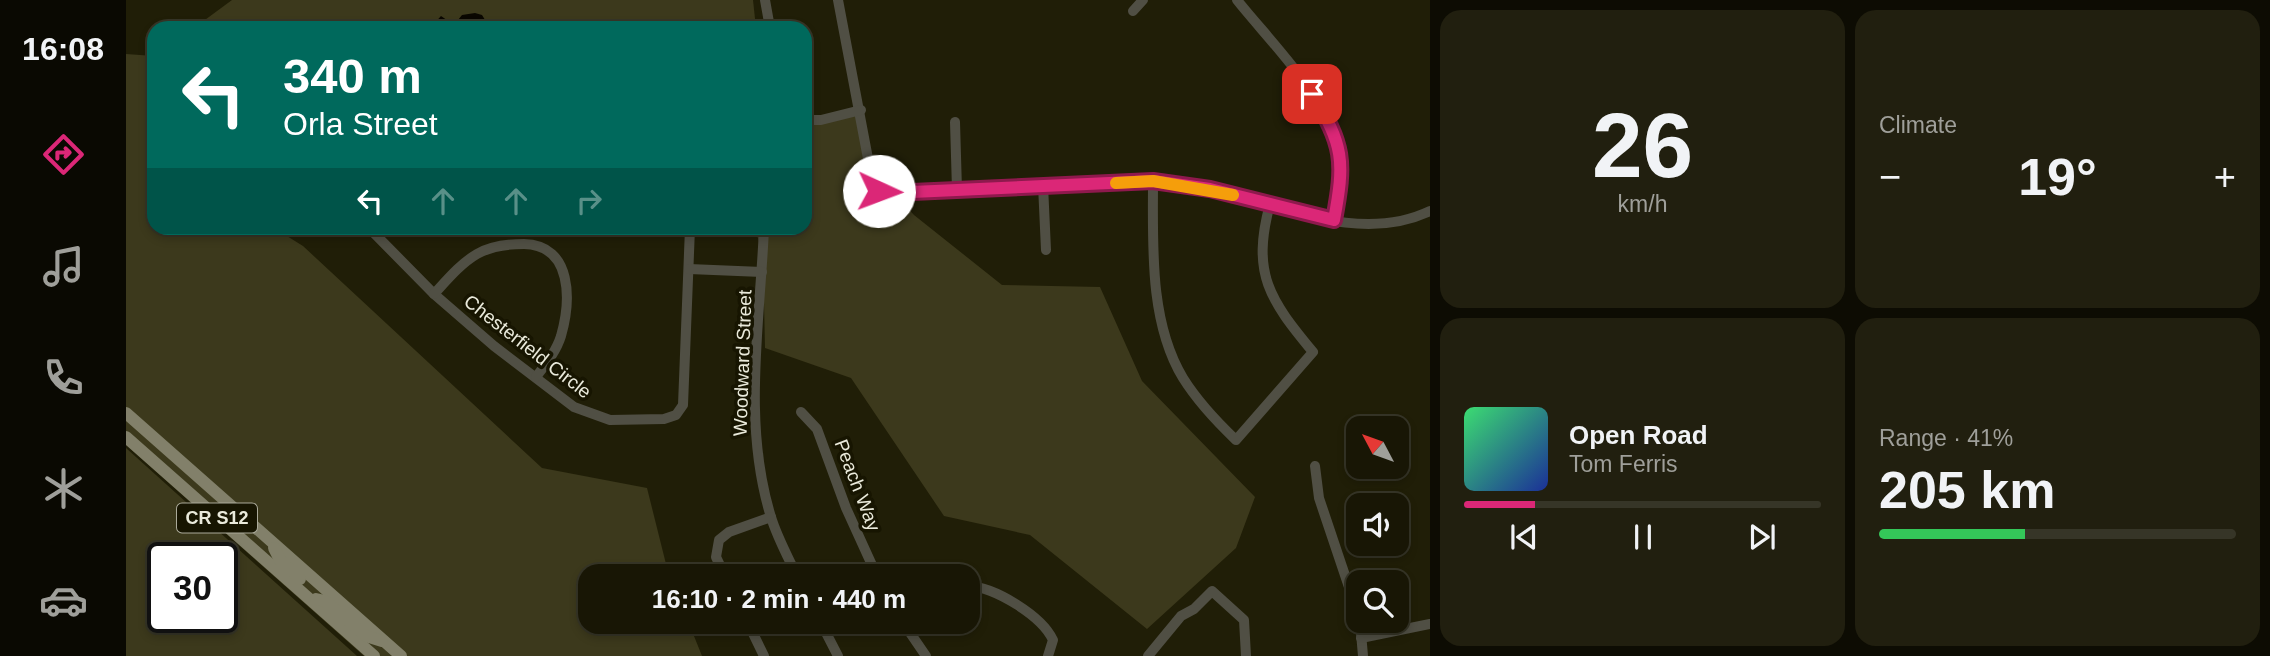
<!DOCTYPE html>
<meta charset="utf-8">
<style>
:root{--surface:#181605;--page:#211f0f;--text:#f1f3f6;--muted:#9f9f9a;--line:#363527;--accent:#db2777}
body{margin:0;font-family:Arial,sans-serif;background:var(--page);color:var(--text);height:100vh;display:flex;flex-direction:column;font-size:26px;white-space:nowrap}
*{box-sizing:border-box;margin:0}
p{font-size:23px;color:var(--muted)}
.icon{flex:none;width:38px;height:38px;fill:none;stroke:currentColor;stroke-width:2;stroke-linecap:round;stroke-linejoin:round}
.map{position:relative;flex:1;overflow:hidden}
.details{display:flex;flex-direction:column;gap:10px;padding:10px;background:#0d0c03;width:840px}
.details>*{flex:none}
.top-card{position:absolute;left:21px;top:21px;width:665px;height:214px;border-radius:21px;box-shadow:0 4px 10px #0003,0 0 0 2px var(--line);background:#00695c;color:#fff;overflow:hidden}
.needle{width:46px;rotate:311deg}
.fabs{position:absolute;left:1220px;top:416px;display:grid;gap:14px}
.fabs a{display:grid;place-items:center;width:63px;height:63px;border-radius:14px;background:var(--surface);box-shadow:0 4px 10px #0003,0 0 0 2px var(--line);font-size:35px}
.speed{position:absolute;left:21px;top:542px;display:flex;gap:14px;font-size:35px;font-weight:700;text-align:center}
.speed>*{display:grid;place-content:center;width:91px;height:91px;border-radius:50%;background:var(--surface);box-shadow:0 4px 10px #0003,0 0 0 2px var(--line);line-height:1}
.speed .limit{border:4px solid #111;border-radius:10px;background:#fff;color:#111}
.pin{position:absolute;display:grid;place-items:center;width:60px;height:60px;color:#fff;margin:-30px;border-radius:14px;box-shadow:0 4px 10px #0006}
.me{position:absolute;width:77px;margin:-38px;rotate:92deg;stroke-linejoin:round;filter:drop-shadow(0 0 5px #0008)}
.turn{display:flex;align-items:center;gap:24px;height:147px;padding:0 21px;font-size:32px}
.turn .icon{width:91px;height:91px;stroke-width:2.5}
.turn b{display:block;font-size:49px;line-height:60px}
.lanes{display:flex;align-items:center;height:66px;padding:0 21px;background:#0003;justify-content:center;gap:35px;direction:ltr}
.lanes .off{opacity:.35}
.big{font-size:52px;font-weight:600;line-height:1.1}
.details .card{flex:1;display:flex;flex-direction:column;justify-content:center;gap:10px;min-width:0;padding:0 24px;border-radius:21px;background:var(--page)}
.details .dial{align-items:center;gap:0}
.dial b{font-size:91px;line-height:1}
.song{display:flex;align-items:center;gap:21px}
.cover{width:84px;height:84px;border-radius:10px;background:linear-gradient(135deg,hsl(140 70% 55%),hsl(230 70% 35%))}
.played{height:7px;border-radius:4px;background:linear-gradient(90deg,var(--accent) 20%,var(--line) 20%)}
.keys{display:flex;justify-content:space-around;direction:ltr}
.heat{display:flex;justify-content:space-between;align-items:center;font-size:38px;direction:ltr}
.charge{height:10px;border-radius:5px;background:linear-gradient(90deg,#34c759 41%,var(--line) 0)}
.details .tiles{flex:1;display:grid;gap:10px;grid-template-columns:repeat(2,1fr)}
.trip{position:absolute;left:452px;top:564px;width:402px;height:70px;border-radius:21px;background:var(--surface);box-shadow:0 4px 10px #0003,0 0 0 2px var(--line);font-weight:600;line-height:70px;text-align:center}
main{display:flex;flex:1;min-height:0}
.tabs{display:flex;flex-direction:column;width:126px;justify-content:space-around;align-items:center;background:#0a0902;color:var(--muted)}
.tabs .icon{width:49px;height:49px}
.tabs .on{color:var(--accent)}
.tabs b{font-size:32px;color:var(--text)}
.map>svg:first-child{display:block}
.green{fill:#3c391c;fill-rule:evenodd}
.water{fill:#0a0700}
.lines{fill:none;stroke-linecap:round;stroke-linejoin:round}
.minor{stroke:#504f44;stroke-width:10}
.major{stroke:#82806a;stroke-width:12}
.route-casing{stroke:#8e194d;stroke-width:18}
.route{stroke:#db2777;stroke-width:12}
.slow{stroke:#f59e0b;stroke-width:12}
.labels{text-anchor:middle;stroke-width:7;stroke-linejoin:round;paint-order:stroke}
.shield{fill:#171501;stroke:#abaa9a;stroke-width:2}
.shield-label{font-size:18px;font-weight:bold;fill:#eaeadb}
.street-label{font-size:19px;fill:#eaeadb;stroke:#171501}
</style>
<main>
<nav class="tabs">
<b>16:08</b>
<svg class="icon on" aria-label="directions" viewBox="0 0 24 24"><path d="M12 3l9 9-9 9-9-9zM9 14v-3h6M13 9l2 2-2 2"/></svg>
<svg class="icon" aria-label="music" viewBox="0 0 24 24"><path d="M9 18V5l10-2v13"/><circle cx="6" cy="18" r="3"/><circle cx="16" cy="16" r="3"/></svg>
<svg class="icon" aria-label="phone" viewBox="0 0 24 24"><path d="M5 4h4l2 5-3 2q2 4 5 5l2-3 5 2v4C11 20 4 13 5 4z"/></svg>
<svg class="icon" aria-label="climate" viewBox="0 0 24 24"><path d="M12 3v18M4 7l16 10M4 17L20 7"/></svg>
<svg class="icon" aria-label="car" viewBox="0 0 24 24"><path d="M5 17H2v-5l4-1 3-4h7l3 4 3 1v5h-3M9 17h6M6 11h13"/><circle cx="7" cy="17" r="2"/><circle cx="17" cy="17" r="2"/></svg>
</nav>
<div class="map">
<svg width="1304" height="656" viewBox="0 0 1304 656">
<rect width="100%" height="100%" fill="#201e07"/>
<g class="green">
<polygon points="106,0 627,0 630,28 68,28"/>
<polygon points="0,54 28,56 28,228 148,228 177,246 416,468 521,488 543,576 464,576 464,621 562,621 576,656 238,656 0,445"/>
<polygon points="734,111 746,169 788,215 876,285 974,287 1016,381 1129,497 1110,548 1021,629 904,535 818,516 725,378 639,348 637,256 629,228 679,228 679,120"/>
<path d="M0,448L231,656H0ZM37,558H96V618H37Z"/>
</g>
<polygon class="water" points="349,13 356,15 364,28 304,28 315,16 328,25 336,15"/>
<g class="lines">
<g class="minor">
<polyline points="639,0 644,28"/>
<path d="M712,0L747,185L764,193C827,190 891,186 955,184C999,182 1044,179 1087,189C1157,206 1235,244 1304,211"/>
<path d="M1111,0C1144,42 1216,111 1215,166C1215,184 1211,203 1208,220"/>
<polyline points="1007,11 1017,0"/>
<polyline points="679,120 695,120 735,110"/>
<polyline points="829,122 831,190"/>
<path d="M1027,181C1027,245 1023,322 1057,378C1072,402 1090,421 1110,440L1187,352C1144,300 1125,274 1144,204"/>
<polyline points="917,185 920,250"/>
<polyline points="243,228 308,294 368,346 448,407 484,420 538,419 550,415 557,405 564,228"/>
<path d="M638,228C634,323 616,424 645,517C651,537 662,557 671,576"/>
<polyline points="563,269 636,272"/>
<path d="M308,294C321,280 334,264 351,254C365,246 383,244 398,244C447,245 445,301 435,336C430,352 419,365 410,377"/>
<polyline points="675,412 691,429 720,508 751,576"/>
<polyline points="1189,466 1193,498 1232,614"/>
<polyline points="599,576 590,557 593,540 603,532 645,517"/>
<path d="M842,586C869,587 916,616 927,640L922,656"/>
<polyline points="621,621 638,656"/>
<polyline points="694,621 712,656"/>
<polyline points="776,621 800,656"/>
<polyline points="1234,621 1237,656"/>
<polyline points="1235,638 1304,624"/>
<polyline points="1022,656 1055,616 1068,609 1086,591 1118,620 1120,656"/>
</g>
<g class="major">
<polyline points="0,413 275,656"/>
<polyline points="0,437 248,656"/>
<polyline points="148,548 154,560 174,579"/>
<polyline points="190,599 199,601 240,636 256,641"/>
</g>
</g>
<g class="lines">
<defs>
<path id="route" d="M753,191L764,193L1027,181L1084,189L1208,220C1219,161 1218,145 1186,94"/>
</defs>
<use href="#route" class="route-casing"/>
<use href="#route" class="route"/>
<polyline class="slow" points="990,183 1027,181 1107,195"/>
</g>
<g class="labels">
<rect class="shield" x="51" y="503.5" width="80" height="29" rx="5"/>
<g class="shield-label">
<text x="91" y="524">CR S12</text>
</g>
<g class="street-label">
<text transform="translate(402 346) rotate(38)" y="7">Chesterfield Circle</text>
<text transform="translate(616 363) rotate(-88)" y="7">Woodward Street</text>
<text transform="translate(732 485) rotate(69)" y="7">Peach Way</text>
</g>
</g>
</svg>
<div class="fabs">
<a><svg class="needle" viewBox="-14 -14 28 28"><path d="M0-13l5 13h-10z" fill="#e53935"/><path d="M0 13l5-13h-10z" fill="#9f9f9a"/></svg></a>
<a><svg class="icon" aria-label="sound" viewBox="0 0 24 24"><path d="M4 9h4l5-4v14l-5-4H4zM17 9q2 3 0 6"/></svg></a>
<a><svg class="icon" aria-label="search" viewBox="0 0 24 24"><circle cx="10" cy="10" r="6"/><path d="M15 15l6 6"/></svg></a>
</div>
<div class="speed"><div class="limit">30</div></div>
<div class="pin" style="left:1186px;top:94px;background:#d93025"><svg class="icon" aria-label="arrive" viewBox="0 0 24 24"><path d="M6 21V4h12l-3 4 3 4H6"/></svg></div>
<svg class="me" style="left:753px;top:191px" viewBox="-20 -20 40 40"><circle r="19" fill="#fff"/><path d="M0-13L10 11 0 6-10 11z" fill="#db2777"/></svg>
<div class="trip">16:10 · 2 min · 440 m</div>
<div class="top-card">
<div class="turn"><svg class="icon" aria-label="left" viewBox="0 0 24 24"><path d="M17 20v-9H6M10 6l-5 5 5 5"/></svg><div><b>340 m</b>Orla Street</div></div>
<div class="lanes"><svg class="icon" aria-label="left" viewBox="0 0 24 24"><path d="M17 20v-9H6M10 6l-5 5 5 5"/></svg><svg class="icon off" aria-label="ahead" viewBox="0 0 24 24"><path d="M12 20V5M6 11l6-6 6 6"/></svg><svg class="icon off" aria-label="ahead" viewBox="0 0 24 24"><path d="M12 20V5M6 11l6-6 6 6"/></svg><svg class="icon off" aria-label="right" viewBox="0 0 24 24"><path d="M7 20v-9h11M14 6l5 5-5 5"/></svg></div>
</div>
</div>
<section class="details">
<div class="tiles">
<div class="card dial"><b>26</b><p>km/h</p></div>
<div class="card"><p>Climate</p>
<div class="heat"><a>−</a><b class="big">19°</b><a>+</a></div>
</div>
<div class="card">
<div class="song"><i class="cover"></i><div><b>Open Road</b><p>Tom Ferris</p></div></div>
<div class="played"></div>
<div class="keys"><svg class="icon" aria-label="previous" viewBox="0 0 24 24"><path d="M18 5L8 12l10 7zM5 5v14"/></svg><svg class="icon" aria-label="pause" viewBox="0 0 24 24"><path d="M8 5v14M16 5v14"/></svg><svg class="icon" aria-label="next" viewBox="0 0 24 24"><path d="M6 5l10 7-10 7zM19 5v14"/></svg></div>
</div>
<div class="card"><p>Range · 41%</p><b class="big">205 km</b><div class="charge"></div></div>
</div>
</section>
</main>
